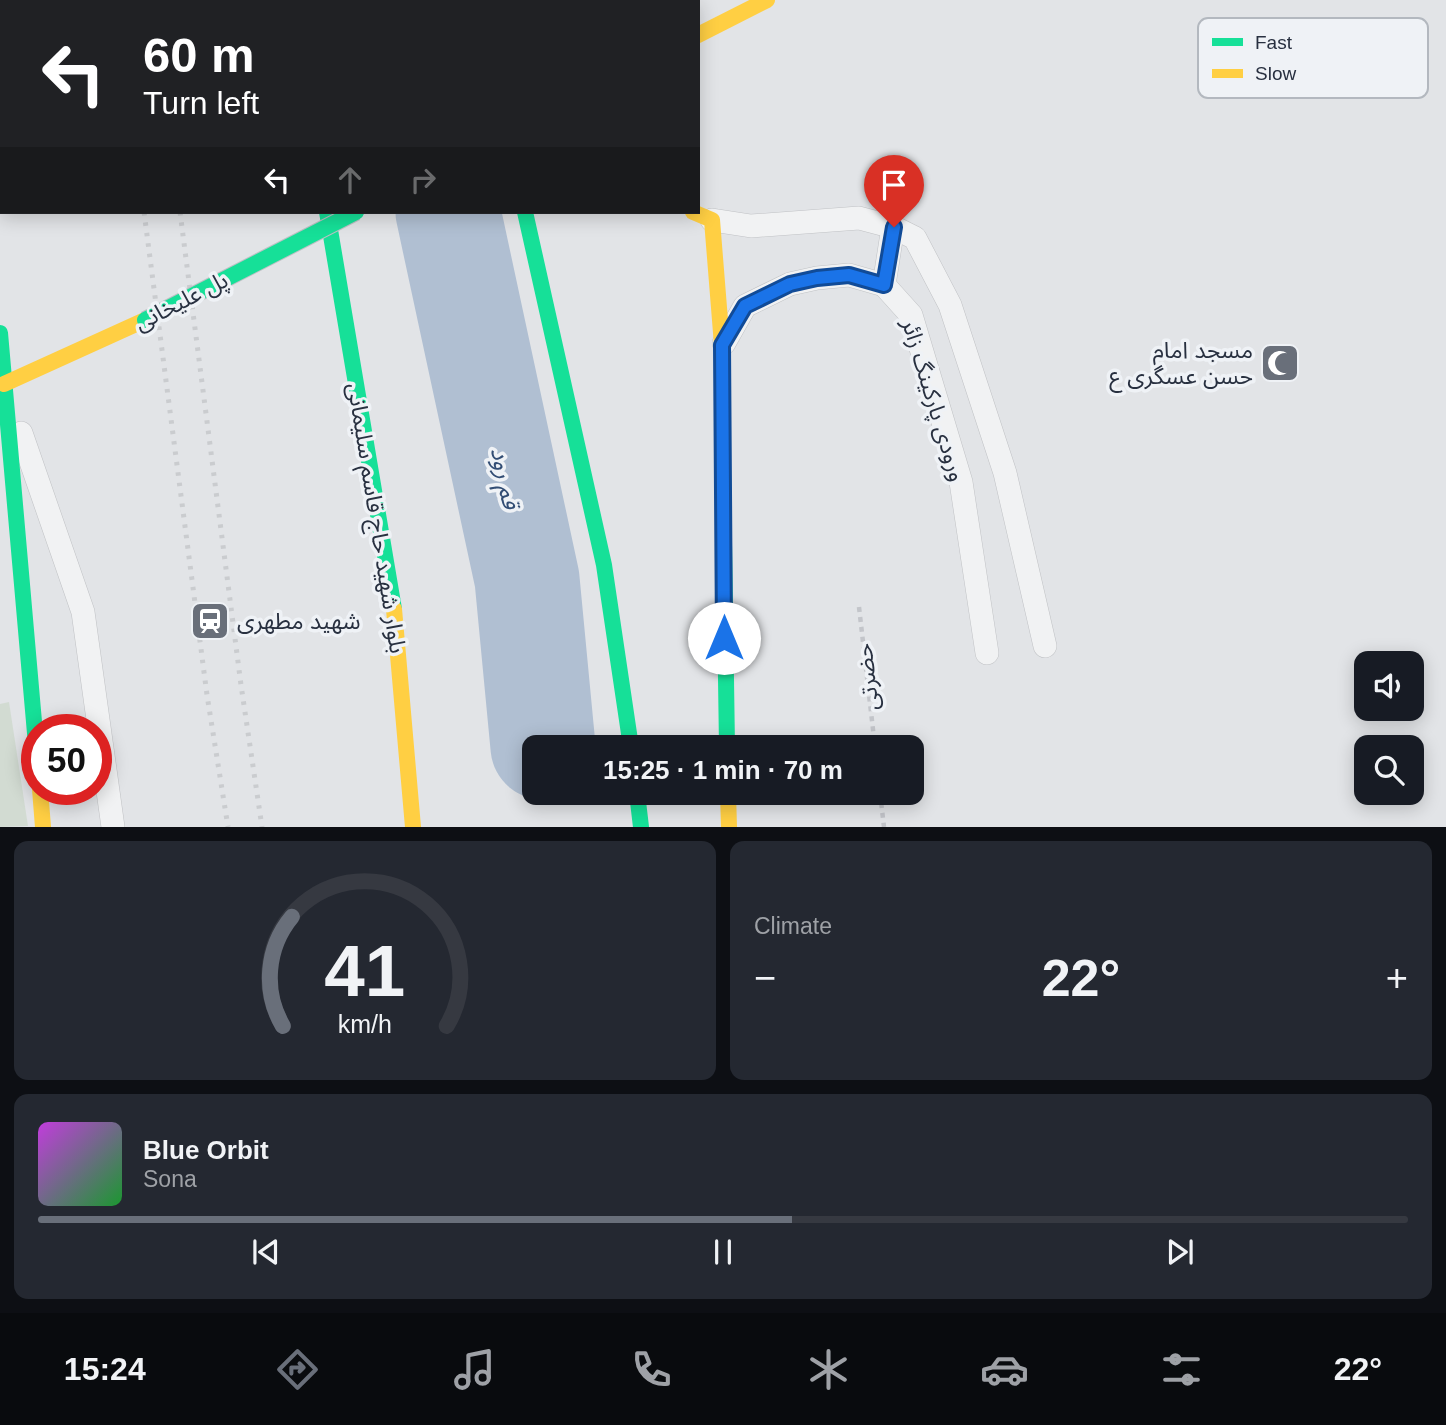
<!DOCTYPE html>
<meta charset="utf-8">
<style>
:root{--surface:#171b24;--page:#242831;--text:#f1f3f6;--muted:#9ea1a6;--line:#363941;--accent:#696f7a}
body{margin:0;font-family:Helvetica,"Noto Sans Arabic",sans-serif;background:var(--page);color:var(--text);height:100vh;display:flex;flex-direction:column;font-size:26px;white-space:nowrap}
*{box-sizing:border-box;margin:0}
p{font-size:23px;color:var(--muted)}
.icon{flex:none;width:38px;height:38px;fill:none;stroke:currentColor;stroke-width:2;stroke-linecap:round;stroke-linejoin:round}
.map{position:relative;height:827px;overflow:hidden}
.details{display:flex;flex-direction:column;gap:14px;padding:14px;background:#0d0f14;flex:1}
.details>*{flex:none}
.top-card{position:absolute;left:0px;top:0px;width:700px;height:214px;box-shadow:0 4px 18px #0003;background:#202124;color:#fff;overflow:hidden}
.tools{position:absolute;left:1354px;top:651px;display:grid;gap:14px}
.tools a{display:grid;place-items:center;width:70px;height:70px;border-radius:14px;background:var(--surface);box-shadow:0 4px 18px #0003;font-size:35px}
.speed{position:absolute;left:21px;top:714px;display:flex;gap:14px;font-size:35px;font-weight:700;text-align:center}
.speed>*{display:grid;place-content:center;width:91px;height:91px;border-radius:50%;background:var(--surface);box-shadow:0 4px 18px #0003;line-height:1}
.speed .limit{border:10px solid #d22;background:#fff;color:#111}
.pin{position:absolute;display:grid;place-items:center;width:60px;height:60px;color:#fff;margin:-72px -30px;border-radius:50% 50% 50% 0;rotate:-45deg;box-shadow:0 0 7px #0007}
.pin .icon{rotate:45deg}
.me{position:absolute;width:77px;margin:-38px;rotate:0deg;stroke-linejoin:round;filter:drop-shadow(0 0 5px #0008)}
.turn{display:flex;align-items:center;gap:24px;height:147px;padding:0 28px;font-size:32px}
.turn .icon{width:91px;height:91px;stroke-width:2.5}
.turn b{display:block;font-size:49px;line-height:60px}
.lanes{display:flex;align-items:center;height:66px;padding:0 28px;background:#0003;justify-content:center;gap:35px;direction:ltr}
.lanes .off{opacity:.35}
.big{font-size:52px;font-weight:800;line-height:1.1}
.details .card{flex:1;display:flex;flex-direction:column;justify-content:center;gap:10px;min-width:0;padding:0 24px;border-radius:14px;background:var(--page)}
.details .dial{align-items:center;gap:0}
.dial svg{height:182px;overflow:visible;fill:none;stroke:var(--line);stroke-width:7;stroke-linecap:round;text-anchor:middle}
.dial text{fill:var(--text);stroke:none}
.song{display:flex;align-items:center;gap:21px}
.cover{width:84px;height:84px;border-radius:10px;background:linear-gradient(135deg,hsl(290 70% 55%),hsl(130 70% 35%))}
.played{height:7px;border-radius:4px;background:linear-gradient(90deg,var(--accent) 55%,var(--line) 55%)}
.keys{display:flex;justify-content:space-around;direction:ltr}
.heat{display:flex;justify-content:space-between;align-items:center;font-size:38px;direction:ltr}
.details .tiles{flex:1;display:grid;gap:14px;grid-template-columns:1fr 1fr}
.card:last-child{grid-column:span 2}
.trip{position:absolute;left:522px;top:735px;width:402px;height:70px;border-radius:14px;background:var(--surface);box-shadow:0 4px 18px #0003;font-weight:800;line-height:70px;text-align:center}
.tabs{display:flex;height:112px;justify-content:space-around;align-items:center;background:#090b0e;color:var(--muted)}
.tabs .icon{width:49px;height:49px}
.tabs .selected{color:var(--accent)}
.tabs b{font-size:32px;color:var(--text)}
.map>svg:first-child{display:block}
.green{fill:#d2dbd2}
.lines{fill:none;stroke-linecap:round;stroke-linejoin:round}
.river{stroke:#b0bfd2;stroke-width:105}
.lane-casing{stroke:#c0c2c5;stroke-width:24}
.path{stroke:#c3c5ca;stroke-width:4.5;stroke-dasharray:5 5;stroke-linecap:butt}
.lane{stroke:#f1f2f3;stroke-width:23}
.fast{stroke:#16e098;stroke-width:16}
.slow{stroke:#ffcf43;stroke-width:16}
.rail{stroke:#cacccf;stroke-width:5;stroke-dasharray:3.5 7;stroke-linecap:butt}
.fast-bridge-casing{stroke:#bec1c5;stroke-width:18;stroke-linecap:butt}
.fast-bridge{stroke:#16e098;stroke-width:16}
.route-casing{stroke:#114b97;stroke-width:18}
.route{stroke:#1a73e8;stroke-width:12}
.labels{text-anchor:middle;stroke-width:7;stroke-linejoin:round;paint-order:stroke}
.street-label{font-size:23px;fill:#283040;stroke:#eff2f6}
.poi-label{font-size:23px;fill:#283040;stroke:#eff2f6;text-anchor:end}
.water-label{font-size:24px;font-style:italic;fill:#324d74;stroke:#eff2f6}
.key{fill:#eff2f6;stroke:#b3b8bf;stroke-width:2}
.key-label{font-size:19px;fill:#283040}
</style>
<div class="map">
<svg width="1446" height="827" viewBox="0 0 1446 827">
<rect width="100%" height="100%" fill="#e2e4e7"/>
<polygon class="green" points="9,702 28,826 0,827 0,704"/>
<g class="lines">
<g class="river">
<polyline points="403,0 403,2"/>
<polyline points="448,212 527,579 543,747"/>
</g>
<defs>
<g id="lane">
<polyline points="712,220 751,226 859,218 893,227 915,238 950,305 1005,473 1045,646"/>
<polyline points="884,285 893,227"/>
<polyline points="724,343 745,306 790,284 817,278 849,275 884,285 911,315 961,482 987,653"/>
<polyline points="21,433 83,612 113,827"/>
</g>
</defs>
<use href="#lane" class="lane-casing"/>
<g class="path">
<polyline points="0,61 2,61"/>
<polyline points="0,82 2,82"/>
<polyline points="859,607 875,747"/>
<polyline points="880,793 884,827"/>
</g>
<use href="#lane" class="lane"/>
<g class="fast">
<polyline points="276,0 276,2"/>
<polyline points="327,212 394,609"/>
<polyline points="525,212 604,565 631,747"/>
<polyline points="0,333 37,756"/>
<polyline points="723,474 727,747"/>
<polyline points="637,793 641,827"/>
</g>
<g class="slow">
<polyline points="478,0 478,2"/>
<polyline points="698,35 767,0"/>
<polyline points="0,181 2,181"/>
<polyline points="693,212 712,220 722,345 723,474"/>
<polyline points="4,384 145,320"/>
<polyline points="394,609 413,827"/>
<polyline points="40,789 43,827"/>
<polyline points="728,793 729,827"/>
</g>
<g class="rail">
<polyline points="113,0 114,2"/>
<polyline points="149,0 149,2"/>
<polyline points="144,212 207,695 228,827"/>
<polyline points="180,212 241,685 262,827"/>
</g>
<defs>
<g id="fast-bridge">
<polyline points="565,2 568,0"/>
<polyline points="145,320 356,212"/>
</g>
</defs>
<use href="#fast-bridge" class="fast-bridge-casing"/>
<use href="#fast-bridge" class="fast-bridge"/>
</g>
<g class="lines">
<defs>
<polyline id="route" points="724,638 722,345 745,306 790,284 817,278 849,275 884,285 894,227"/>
</defs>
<use href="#route" class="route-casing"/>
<use href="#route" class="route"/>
</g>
<defs>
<symbol id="mosque-square" viewBox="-11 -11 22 22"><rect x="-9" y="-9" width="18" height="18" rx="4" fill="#696f7a" stroke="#eff2f6"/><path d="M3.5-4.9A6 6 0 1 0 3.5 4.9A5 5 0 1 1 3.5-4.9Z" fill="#fff"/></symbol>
<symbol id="station-square" viewBox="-11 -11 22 22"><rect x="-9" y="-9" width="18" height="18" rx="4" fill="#696f7a" stroke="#eff2f6"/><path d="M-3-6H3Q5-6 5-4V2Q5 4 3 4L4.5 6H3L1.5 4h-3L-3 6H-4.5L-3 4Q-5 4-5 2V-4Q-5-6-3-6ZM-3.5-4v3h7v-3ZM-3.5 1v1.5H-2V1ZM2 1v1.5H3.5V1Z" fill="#fff"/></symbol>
</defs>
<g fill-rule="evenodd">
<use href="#mosque-square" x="1258" y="341" width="44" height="44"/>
<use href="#station-square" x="188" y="599" width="44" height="44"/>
</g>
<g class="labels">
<g class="street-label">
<text transform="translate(181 301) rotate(-27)" y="8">پل علیخانی</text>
<text transform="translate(934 400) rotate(73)" y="8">ورودی پارکینگ زائر</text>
<text transform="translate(377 518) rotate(81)" y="8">بلوار شهید حاج قاسم سلیمانی</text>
<text transform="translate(867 677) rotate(-96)" y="8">حضرتی</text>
</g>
<g class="poi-label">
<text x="1253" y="358">مسجد امام<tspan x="1253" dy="26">حسن عسگری ع</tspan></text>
<text x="237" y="629" text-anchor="start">شهید مطهری</text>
</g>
<g class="water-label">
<text transform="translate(505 478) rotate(78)" y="8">قم رود</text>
</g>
</g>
<rect x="1198" y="18" width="230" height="80" rx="10" class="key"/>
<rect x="1212" y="38" width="31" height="8" fill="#16e098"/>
<rect x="1212" y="69" width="31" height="9" fill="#ffcf43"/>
<g class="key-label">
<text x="1255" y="49">Fast</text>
<text x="1255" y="80">Slow</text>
</g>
</svg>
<div class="tools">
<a><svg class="icon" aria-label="sound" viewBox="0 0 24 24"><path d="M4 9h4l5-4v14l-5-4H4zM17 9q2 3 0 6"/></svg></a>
<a><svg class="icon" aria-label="search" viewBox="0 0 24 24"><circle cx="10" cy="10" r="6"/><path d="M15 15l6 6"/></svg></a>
</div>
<div class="speed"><div class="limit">50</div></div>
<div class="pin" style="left:894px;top:227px;background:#d93025"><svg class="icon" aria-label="arrive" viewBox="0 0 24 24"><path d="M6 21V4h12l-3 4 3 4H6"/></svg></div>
<svg class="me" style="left:724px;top:638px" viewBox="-20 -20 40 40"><circle r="19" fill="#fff"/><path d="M0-13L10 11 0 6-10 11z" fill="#1a73e8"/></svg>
<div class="trip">15:25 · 1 min · 70 m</div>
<div class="top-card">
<div class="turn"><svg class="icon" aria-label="left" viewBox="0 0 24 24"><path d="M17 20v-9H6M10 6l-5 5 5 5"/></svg><div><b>60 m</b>Turn left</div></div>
<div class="lanes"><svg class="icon" aria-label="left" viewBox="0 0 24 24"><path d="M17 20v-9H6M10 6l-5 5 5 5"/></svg><svg class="icon off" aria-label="ahead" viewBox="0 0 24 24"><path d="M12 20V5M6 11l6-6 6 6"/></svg><svg class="icon off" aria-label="right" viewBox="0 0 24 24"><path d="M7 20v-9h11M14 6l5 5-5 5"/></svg></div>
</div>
</div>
<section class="details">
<div class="tiles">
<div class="card dial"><svg viewBox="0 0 100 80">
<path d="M14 69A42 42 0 1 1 86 69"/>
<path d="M14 69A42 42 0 0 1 18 21" stroke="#696f7a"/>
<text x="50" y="56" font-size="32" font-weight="700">41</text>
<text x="50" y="72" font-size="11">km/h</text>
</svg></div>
<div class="card"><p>Climate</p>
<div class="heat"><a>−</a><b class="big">22°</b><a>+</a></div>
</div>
<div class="card">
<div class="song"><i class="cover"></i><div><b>Blue Orbit</b><p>Sona</p></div></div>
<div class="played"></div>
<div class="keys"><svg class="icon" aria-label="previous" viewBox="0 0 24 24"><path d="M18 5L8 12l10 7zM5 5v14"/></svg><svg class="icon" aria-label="pause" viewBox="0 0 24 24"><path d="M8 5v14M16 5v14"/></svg><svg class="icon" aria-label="next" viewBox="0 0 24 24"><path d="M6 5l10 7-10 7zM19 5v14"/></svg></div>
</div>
</div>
</section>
<nav class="tabs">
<b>15:24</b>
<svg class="icon selected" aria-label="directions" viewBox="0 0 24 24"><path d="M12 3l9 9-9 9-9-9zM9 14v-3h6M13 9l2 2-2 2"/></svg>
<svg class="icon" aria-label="music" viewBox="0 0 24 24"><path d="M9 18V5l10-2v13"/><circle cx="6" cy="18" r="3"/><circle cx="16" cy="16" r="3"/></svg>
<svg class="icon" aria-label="phone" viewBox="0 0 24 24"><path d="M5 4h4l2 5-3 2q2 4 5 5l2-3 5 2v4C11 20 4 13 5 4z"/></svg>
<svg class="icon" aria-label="climate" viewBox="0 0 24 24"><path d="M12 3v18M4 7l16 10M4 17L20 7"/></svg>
<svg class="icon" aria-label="car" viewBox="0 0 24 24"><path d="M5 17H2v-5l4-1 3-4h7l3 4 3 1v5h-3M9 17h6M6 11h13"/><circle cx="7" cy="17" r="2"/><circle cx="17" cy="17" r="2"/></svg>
<svg class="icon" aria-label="filters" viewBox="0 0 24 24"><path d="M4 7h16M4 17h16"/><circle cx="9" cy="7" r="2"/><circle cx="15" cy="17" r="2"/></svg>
<b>22°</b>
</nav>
